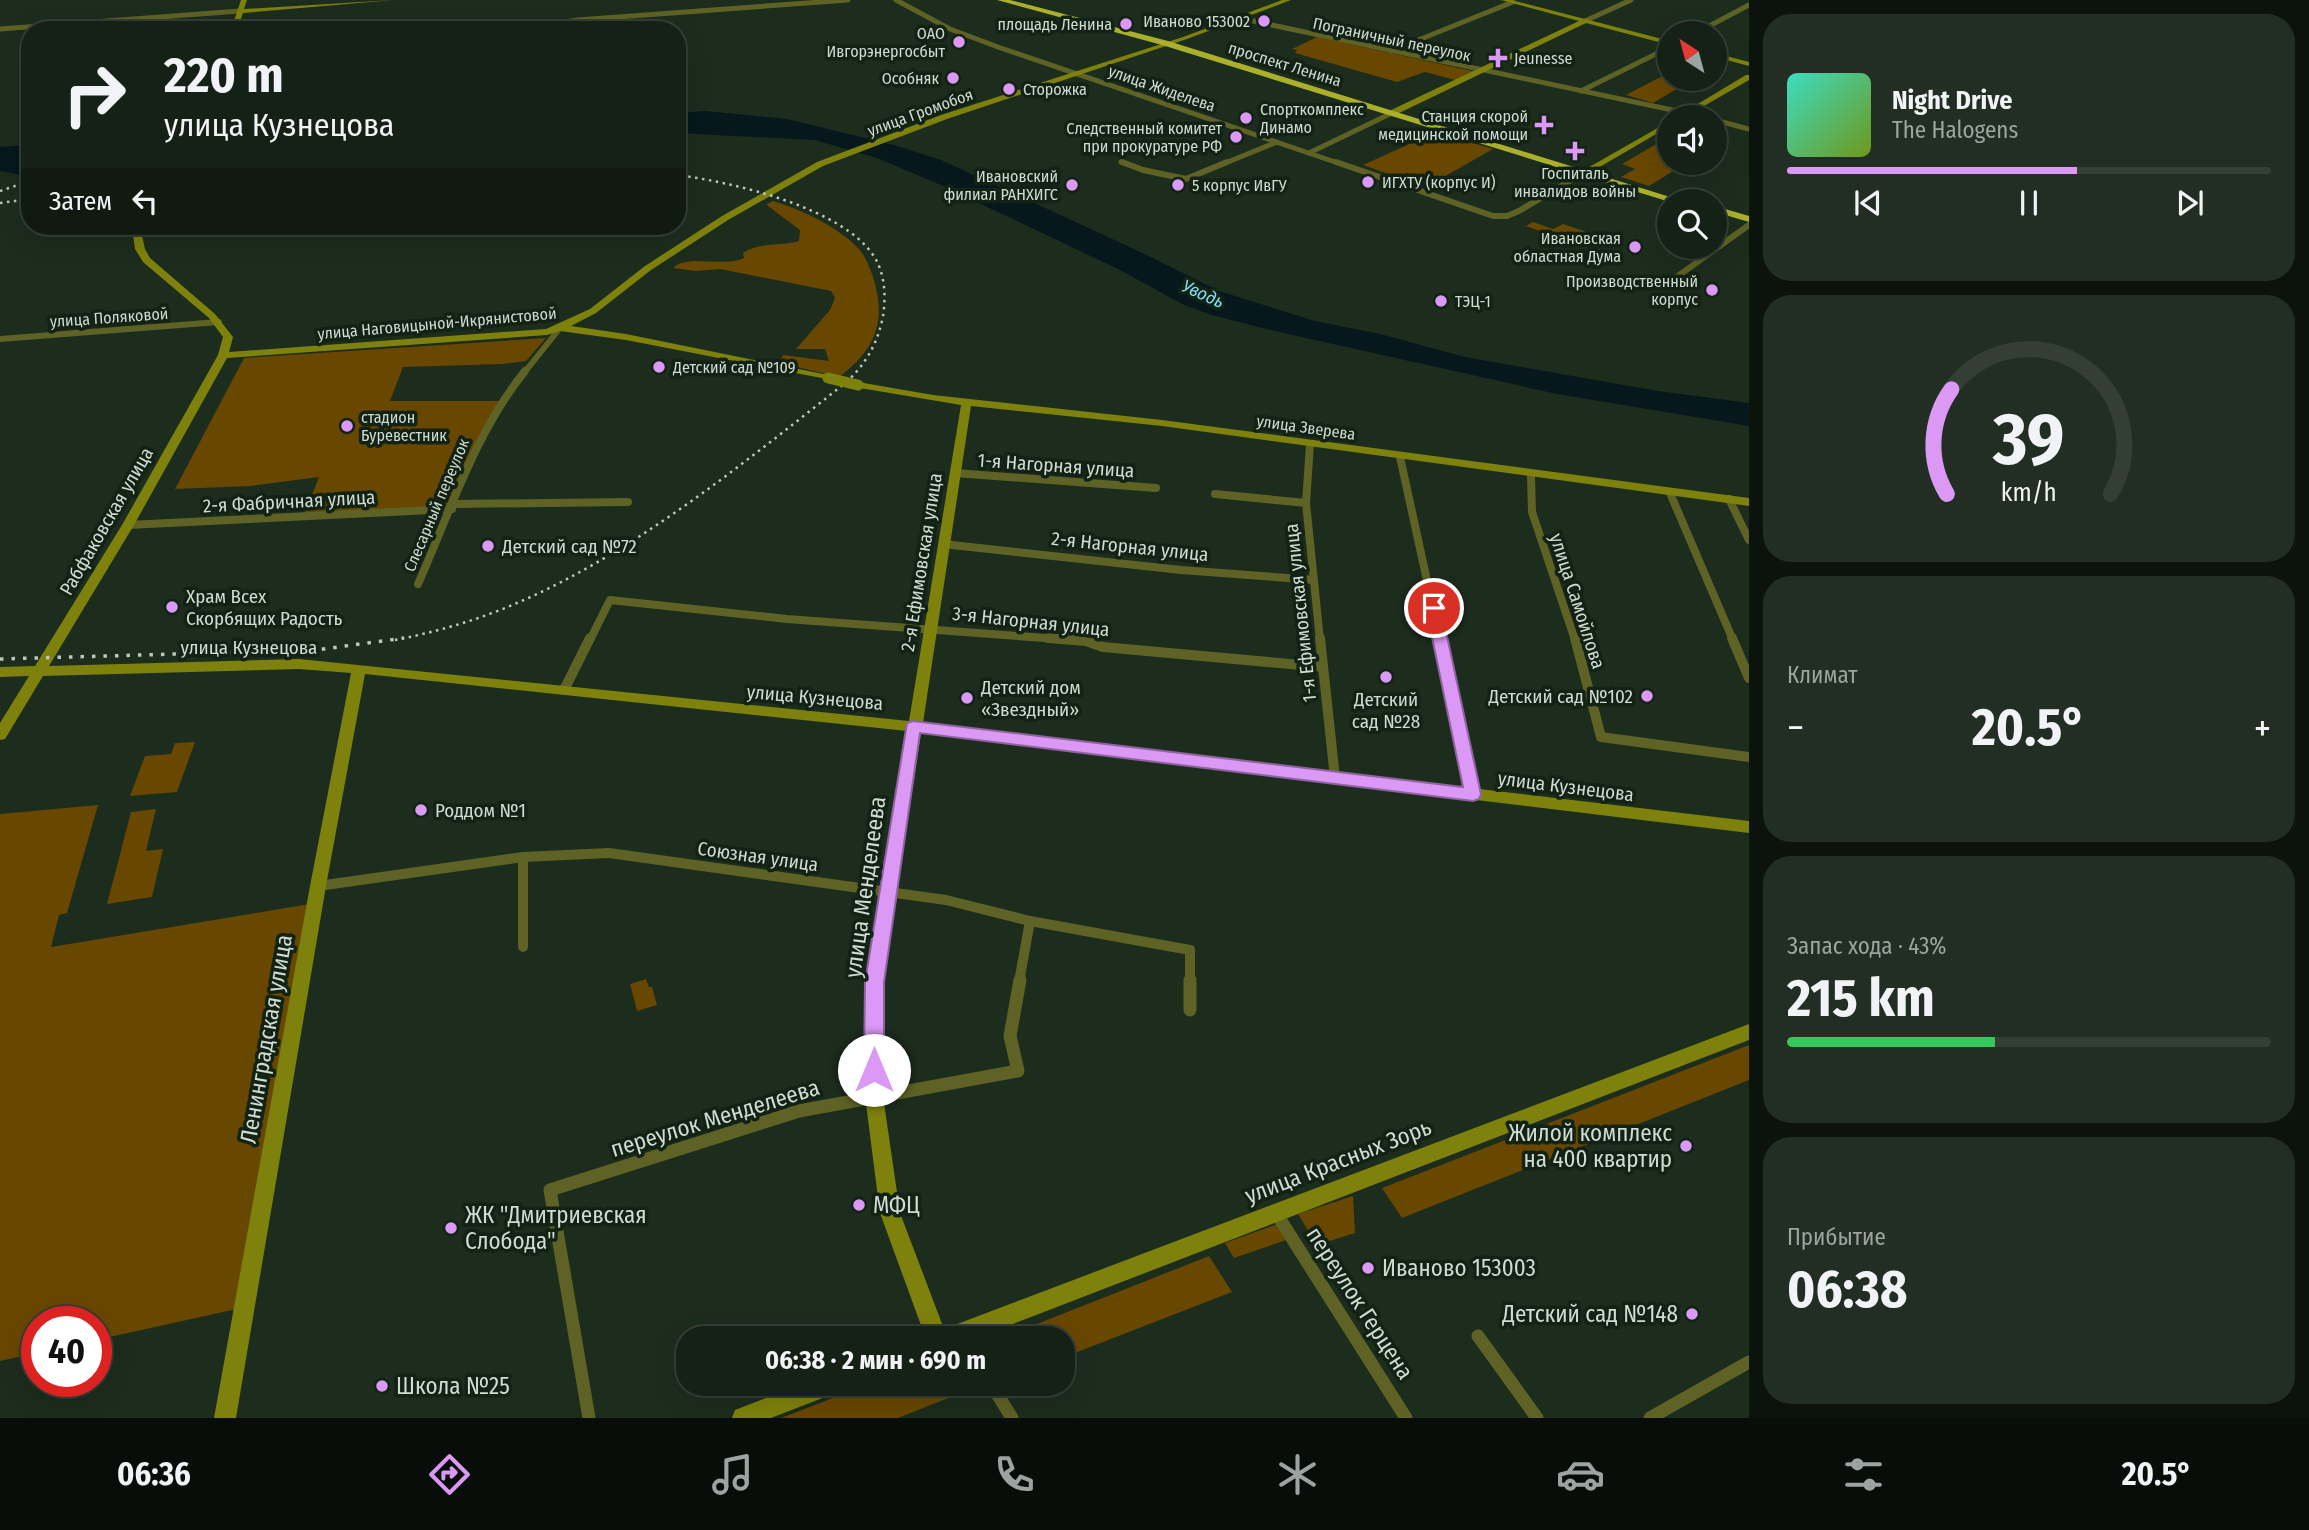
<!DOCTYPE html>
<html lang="ru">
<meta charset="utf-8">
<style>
:root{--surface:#152116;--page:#222e23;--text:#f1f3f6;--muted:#9da3a1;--line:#343e35;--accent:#db99f5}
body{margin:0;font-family:"Fira Sans Condensed",sans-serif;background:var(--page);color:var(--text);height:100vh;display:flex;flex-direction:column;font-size:26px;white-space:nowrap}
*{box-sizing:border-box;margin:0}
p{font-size:23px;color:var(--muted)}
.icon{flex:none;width:38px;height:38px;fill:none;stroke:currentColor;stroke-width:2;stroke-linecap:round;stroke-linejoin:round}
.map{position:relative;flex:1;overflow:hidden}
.side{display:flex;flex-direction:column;gap:14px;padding:14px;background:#0c120c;width:560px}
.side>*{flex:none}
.banner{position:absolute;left:21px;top:21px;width:665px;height:214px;border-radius:28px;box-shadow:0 7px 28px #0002,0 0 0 2px var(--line);background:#152116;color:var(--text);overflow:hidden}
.needle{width:46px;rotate:324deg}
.tools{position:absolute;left:1657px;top:21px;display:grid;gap:14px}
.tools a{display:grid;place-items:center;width:70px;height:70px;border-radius:50%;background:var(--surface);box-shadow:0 7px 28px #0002,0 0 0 2px var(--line);font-size:35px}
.speed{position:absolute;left:21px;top:1306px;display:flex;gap:14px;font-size:35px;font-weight:700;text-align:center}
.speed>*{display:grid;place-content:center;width:91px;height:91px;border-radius:50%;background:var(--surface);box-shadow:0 7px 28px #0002,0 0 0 2px var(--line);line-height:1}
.speed .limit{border:10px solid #d22;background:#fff;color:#111}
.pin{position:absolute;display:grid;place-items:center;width:60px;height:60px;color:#fff;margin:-30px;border:4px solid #fff;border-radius:50%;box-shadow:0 2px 7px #0007}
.me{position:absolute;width:77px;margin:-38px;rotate:0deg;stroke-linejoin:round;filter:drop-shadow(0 0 5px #0008)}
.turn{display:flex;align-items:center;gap:24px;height:147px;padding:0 28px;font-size:32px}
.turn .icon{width:91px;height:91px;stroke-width:2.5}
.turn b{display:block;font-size:49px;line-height:60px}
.then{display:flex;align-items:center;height:66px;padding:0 28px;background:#0003;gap:14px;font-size:26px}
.big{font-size:52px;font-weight:700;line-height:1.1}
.side .widget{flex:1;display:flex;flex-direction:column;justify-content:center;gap:10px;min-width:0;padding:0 24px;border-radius:28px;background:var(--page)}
.side .dial{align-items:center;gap:0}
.dial svg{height:182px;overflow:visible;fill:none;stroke:var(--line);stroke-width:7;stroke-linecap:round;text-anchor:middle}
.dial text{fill:var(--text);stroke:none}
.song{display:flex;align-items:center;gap:21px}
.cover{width:84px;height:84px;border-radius:10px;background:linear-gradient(135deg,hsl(170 70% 55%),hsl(80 70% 35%))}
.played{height:7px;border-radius:4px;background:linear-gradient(90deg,var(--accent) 60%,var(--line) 60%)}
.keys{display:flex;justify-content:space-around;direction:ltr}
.heat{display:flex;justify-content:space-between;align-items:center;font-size:38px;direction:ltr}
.charge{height:10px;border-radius:5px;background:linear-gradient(90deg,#34c759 43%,var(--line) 0)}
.trip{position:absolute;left:676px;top:1326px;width:399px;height:70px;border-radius:28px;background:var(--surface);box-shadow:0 7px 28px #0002,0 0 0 2px var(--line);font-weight:700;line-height:70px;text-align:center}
.tabs{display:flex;height:112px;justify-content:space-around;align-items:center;background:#080d09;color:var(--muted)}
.tabs .icon{width:49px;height:49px}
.tabs .current{color:var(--accent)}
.tabs b{font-size:32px;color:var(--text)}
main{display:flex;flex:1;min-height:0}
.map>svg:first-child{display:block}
.green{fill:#684701}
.water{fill:#06181c}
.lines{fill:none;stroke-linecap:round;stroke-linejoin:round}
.street-far4{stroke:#5e6225;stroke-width:5}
.street-far3{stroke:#5e6225;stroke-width:6}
.street-far2{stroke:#5e6225;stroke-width:8}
.street-far1{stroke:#5e6225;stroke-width:10}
.street{stroke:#5e6225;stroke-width:13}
.secondary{fill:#7e820c;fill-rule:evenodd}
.highway{fill:#aab02b;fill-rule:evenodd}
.rail-far1{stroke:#bcc7bd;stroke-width:2.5;stroke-dasharray:2.5 4.5;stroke-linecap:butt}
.rail{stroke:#bcc7bd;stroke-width:3.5;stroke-dasharray:3.5 8;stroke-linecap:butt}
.secondary-bridge{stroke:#7e820c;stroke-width:11}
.route{fill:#db99f5;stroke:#8e639f;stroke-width:2}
.poi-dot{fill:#db99f5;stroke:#122214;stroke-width:2.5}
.labels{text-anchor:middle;stroke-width:7;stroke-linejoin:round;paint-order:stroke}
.far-poi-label{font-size:16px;fill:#d0dbd1;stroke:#122214;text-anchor:end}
.far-street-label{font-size:16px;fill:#d0dbd1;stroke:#122214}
.far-water-label{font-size:18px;font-style:italic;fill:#81dff4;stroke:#122214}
.street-label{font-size:19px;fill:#d0dbd1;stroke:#122214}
.poi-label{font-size:19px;fill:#d0dbd1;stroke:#122214;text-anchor:start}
.near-street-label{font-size:23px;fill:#d0dbd1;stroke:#122214}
.near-poi-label{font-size:23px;fill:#d0dbd1;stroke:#122214;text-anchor:start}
</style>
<main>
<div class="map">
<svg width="1749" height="1418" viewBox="0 0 1749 1418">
<rect width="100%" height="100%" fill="#1c2c1d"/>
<g class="green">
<polygon points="1317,37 1477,72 1459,81 1425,72 1397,82 1295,53 1297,50 1292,49"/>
<polygon points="1668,73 1670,79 1692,80 1653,103 1626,95"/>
<polygon points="1436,132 1493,149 1426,187 1363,165"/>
<polygon points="1663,140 1669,142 1670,163 1686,163 1649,186 1621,177 1635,169 1622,164"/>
<path d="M773,201C802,210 837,226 858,248C865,255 870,268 873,277C887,320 876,350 839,377L780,363L783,355L829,361L825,349H796L830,310L835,298L831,291L720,269L696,271L673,268C687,253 724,268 744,258L743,253C760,241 780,247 799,241L800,230L768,206L767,204Z"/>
<polygon points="1533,222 1553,229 1563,224 1602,237 1586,248 1526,226"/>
<polygon points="546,338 526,361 503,364 403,367 390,401 500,401 454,504 443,509 305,513 319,477 251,486 175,489 244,358"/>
<polygon points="195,742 177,792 130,796 145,756 171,754 175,743"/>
<polygon points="98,805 67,913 59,915 51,947 316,903 246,1307 96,1340 96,1321 37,1321 37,1353 0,1361 0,814"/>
<polygon points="156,809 146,851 163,849 152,897 107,904 131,812"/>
<polygon points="646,979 649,987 652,987 657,1005 637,1011 630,984"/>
<polygon points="1749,1045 1749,1080 1402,1218 1382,1188"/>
<polygon points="1353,1196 1355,1233 1317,1245 1298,1214"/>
<polygon points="1283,1222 1292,1238 1234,1258 1225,1243"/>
<polygon points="1209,1256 1232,1292 1062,1358 1062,1339 999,1339"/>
<polygon points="869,1384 981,1384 981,1385 898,1418 781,1418"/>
</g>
<g class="water">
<polygon points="705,111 787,119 894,145 941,160 1149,256 1219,291 1315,321 1380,334 1465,357 1658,391 1749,403 1749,426 1557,394 1270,330 1212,315 1184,305 1120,270 941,185 877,158 815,140 677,133 677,113"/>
<polygon points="30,145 30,180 24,180 17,174 0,171 0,147"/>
</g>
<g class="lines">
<g class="street-far4">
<polyline points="896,0 950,29 998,47 1341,164"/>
<polyline points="1239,18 1705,117"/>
<polyline points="1585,21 1631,0"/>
<polyline points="0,29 240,11"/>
<polyline points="519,29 577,20 848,0"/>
<polyline points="1696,33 1749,5"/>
<polyline points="1391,51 1513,2"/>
<polyline points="1581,91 1670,47"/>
<polyline points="1715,120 1749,129"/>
<polyline points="1309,153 1392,113"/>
<polyline points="1121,162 1127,164"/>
<polyline points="1223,164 1277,142"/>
</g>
<g class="street-far3">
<polyline points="1122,162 1143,170 1186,179 1227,162"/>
<polyline points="1336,162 1493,216 1507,216 1519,211 1588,170"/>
<polyline points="1671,281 1749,225"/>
<polyline points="0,339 219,322"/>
<polyline points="524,373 560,328"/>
</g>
<g class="street-far2">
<polyline points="1310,444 1306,503 1320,640"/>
<polyline points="1400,457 1440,640"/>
<polyline points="955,473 1156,488"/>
<polyline points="1531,476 1532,512 1575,640"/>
<polyline points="1670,493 1733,640"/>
<polyline points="1215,494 1306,503"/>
<polyline points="1729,499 1749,540"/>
<polyline points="454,504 628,502"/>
<polyline points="128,525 452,509"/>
<polyline points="943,544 1181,570 1314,580"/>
<path d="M418,584C450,512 475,433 525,371"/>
<polyline points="590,640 610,600 787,619 1072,640"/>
</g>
<g class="street-far1">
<polyline points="1048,638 1086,641 1103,647 1323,667"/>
<polyline points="1320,638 1335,778"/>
<polyline points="1439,638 1473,795"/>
<polyline points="1575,638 1601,737 1749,757"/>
<polyline points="1732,638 1749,678"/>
<polyline points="564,690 590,638"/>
<polyline points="523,857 523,947"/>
<polyline points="318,886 523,857 609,853 946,900 1030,921 1190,950 1190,982"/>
<polyline points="1019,982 1030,921"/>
</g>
<g class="street">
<polyline points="1190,980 1190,1010"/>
<polyline points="1276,1213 1406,1418"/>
<polyline points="1478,1336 1537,1418"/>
<polyline points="991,1384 1012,1418"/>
<polyline points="589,1418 550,1190 799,1111 1018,1071 1010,1036 1020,980"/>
<polyline points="1650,1418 1749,1362"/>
</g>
<g class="secondary">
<polygon points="241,0 247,0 244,9 394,0 243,13 237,30 231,30"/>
<polygon points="1282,0 1291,0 1187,39 947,119 823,166 728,220 651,270 596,313 571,326 626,334 828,375 833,378 832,380 626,340 560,331 547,335 227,358 134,525 49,666 299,659 909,721 961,405 854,387 853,385 858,382 933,395 1162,420 1749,498 1749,506 1162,426 971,406 923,723 1749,821 1749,833 921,733 883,982 883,1096 900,1213 944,1329 1749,1024 1749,1040 974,1339 926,1339 880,1213 865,1096 867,982 907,731 365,674 326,886 236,1418 214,1418 310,886 351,673 299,669 43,676 5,739 0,740 0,723 29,676 0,677 0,667 35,666 122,525 218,355 223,337 209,318 143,262 135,249 132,226 140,226 145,249 150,258 215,314 233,337 229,352 546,329 590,309 645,266 722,216 817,162 941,115 1183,37"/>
<polygon points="1501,0 1511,0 1670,41 1670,45 1586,23 1395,115 1389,115 1389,111 1579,21"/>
<polygon points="1715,53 1749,62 1749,66 1715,57"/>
<polygon points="1746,75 1749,75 1749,80 1685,117 1676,117"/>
<polygon points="1670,121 1670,126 1591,172 1584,170"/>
<polygon points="802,1384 841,1384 838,1392 771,1418 732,1418 735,1410"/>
</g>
<g class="highway">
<polygon points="997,0 1010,0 1168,41 1683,201 1670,202 1162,45"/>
<polygon points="1715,206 1749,216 1749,222 1715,212"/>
</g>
<g class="rail-far1">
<polyline points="0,191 30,181"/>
<polyline points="0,203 30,199"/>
<path d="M395,640C436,632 478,620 517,603C635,552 744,463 844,384C865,366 878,343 883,316C886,296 885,275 875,258C845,208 732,182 677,175"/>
</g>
<polyline class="rail" points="0,659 316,650 404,638"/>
<polyline class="secondary-bridge" points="828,378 858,385"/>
</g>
<polygon class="route" points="1434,603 1441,608 1481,794 1479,799 1473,801 920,733 884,982 884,1070 881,1076 874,1079 867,1076 864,1070 865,982 907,723 913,721 1463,787 1426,608"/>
<g class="poi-dot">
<circle cx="1264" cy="21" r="7"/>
<circle cx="1126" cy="24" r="7"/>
<circle cx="959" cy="42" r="7"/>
<path d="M1494.5 47.5h7v7h7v7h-7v7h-7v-7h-7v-7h7z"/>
<circle cx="953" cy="78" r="7"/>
<circle cx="1009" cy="89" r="7"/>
<circle cx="1246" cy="118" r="7"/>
<path d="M1540.5 114.5h7v7h7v7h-7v7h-7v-7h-7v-7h7z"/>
<circle cx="1236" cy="137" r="7"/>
<path d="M1571.5 140.5h7v7h7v7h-7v7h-7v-7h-7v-7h7z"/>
<circle cx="1368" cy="182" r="7"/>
<circle cx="1072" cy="185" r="7"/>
<circle cx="1178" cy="185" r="7"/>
<circle cx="1635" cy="247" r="7"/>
<circle cx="1712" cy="290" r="7"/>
<circle cx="1441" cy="301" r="7"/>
<circle cx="659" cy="367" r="7"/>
<circle cx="347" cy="426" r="7"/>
<circle cx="488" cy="546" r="7"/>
<circle cx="172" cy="607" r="7"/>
<circle cx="1386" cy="677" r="7"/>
<circle cx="1647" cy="696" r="7"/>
<circle cx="967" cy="698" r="7"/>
<circle cx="421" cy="810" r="7"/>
<circle cx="1686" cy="1146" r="7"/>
<circle cx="859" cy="1205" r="7"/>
<circle cx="451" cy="1228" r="7"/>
<circle cx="1368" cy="1268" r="7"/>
<circle cx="1692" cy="1314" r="7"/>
<circle cx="382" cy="1386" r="7"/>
</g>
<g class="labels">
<g class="far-poi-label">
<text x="1250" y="27">Иваново 153002</text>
<text x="1112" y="30">площадь Ленина</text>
<text x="945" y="39">ОАО<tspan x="945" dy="18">Ивгорэнергосбыт</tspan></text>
<text x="1514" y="64" text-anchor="start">Jeunesse</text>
<text x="939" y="84">Особняк</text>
<text x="1023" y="95" text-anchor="start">Сторожка</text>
<text x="1260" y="115" text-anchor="start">Спорткомплекс<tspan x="1260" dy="18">Динамо</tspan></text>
<text x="1528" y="122">Станция скорой<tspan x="1528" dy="18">медицинской помощи</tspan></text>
<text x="1222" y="134">Следственный комитет<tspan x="1222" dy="18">при прокуратуре РФ</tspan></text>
<text x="1575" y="179" text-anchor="middle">Госпиталь<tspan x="1575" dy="18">инвалидов войны</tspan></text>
<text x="1058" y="182">Ивановский<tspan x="1058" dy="18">филиал РАНХИГС</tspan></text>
<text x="1382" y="188" text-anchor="start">ИГХТУ (корпус И)</text>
<text x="1192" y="191" text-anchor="start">5 корпус ИвГУ</text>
<text x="1621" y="244">Ивановская<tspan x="1621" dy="18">областная Дума</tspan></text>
<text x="1698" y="287">Производственный<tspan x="1698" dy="18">корпус</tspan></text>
<text x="1455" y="307" text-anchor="start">ТЭЦ-1</text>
<text x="673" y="373" text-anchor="start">Детский сад №109</text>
<text x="361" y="423" text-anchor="start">стадион<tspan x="361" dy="18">Буревестник</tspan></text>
</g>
<g class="far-street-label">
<text transform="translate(1392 39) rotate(12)" y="6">Пограничный переулок</text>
<text transform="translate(1285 64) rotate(17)" y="6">проспект Ленина</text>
<text transform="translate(1162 88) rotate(19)" y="6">улица Жиделева</text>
<text transform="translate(920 112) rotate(-20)" y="6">улица Громобоя</text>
<text transform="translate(109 317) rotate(-4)" y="6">улица Поляковой</text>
<text transform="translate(437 323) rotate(-5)" y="6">улица Наговицыной-Икрянистовой</text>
<text transform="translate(1306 427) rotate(8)" y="6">улица Зверева</text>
<text transform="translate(436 505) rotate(-67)" y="6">Слесарный переулок</text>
</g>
<g class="far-water-label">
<text transform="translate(1203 294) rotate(24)" y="6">Уводь</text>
</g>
<g class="street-label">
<text transform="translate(1056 465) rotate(4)" y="7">1-я Нагорная улица</text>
<text transform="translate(289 501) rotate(-3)" y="7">2-я Фабричная улица</text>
<text transform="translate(106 521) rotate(-60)" y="7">Рабфаковская улица</text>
<text transform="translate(1130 546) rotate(6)" y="7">2-я Нагорная улица</text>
<text transform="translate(921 562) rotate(-81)" y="7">2-я Ефимовская улица</text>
<text transform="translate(1578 601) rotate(72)" y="7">улица Самойлова</text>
<text transform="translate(1300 613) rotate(-96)" y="7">1-я Ефимовская улица</text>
<text transform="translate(1031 621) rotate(6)" y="7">3-я Нагорная улица</text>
<text x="249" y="654">улица Кузнецова</text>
<text transform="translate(815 697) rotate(5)" y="7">улица Кузнецова</text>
<text transform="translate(1566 786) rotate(7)" y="7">улица Кузнецова</text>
<text transform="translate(758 856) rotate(8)" y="7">Союзная улица</text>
</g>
<g class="poi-label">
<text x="502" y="553">Детский сад №72</text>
<text x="186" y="603">Храм Всех<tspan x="186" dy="22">Скорбящих Радость</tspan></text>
<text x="981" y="694">Детский дом<tspan x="981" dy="22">«Звездный»</tspan></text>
<text x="1633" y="703" text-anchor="end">Детский сад №102</text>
<text x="1386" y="706" text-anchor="middle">Детский<tspan x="1386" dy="22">сад №28</tspan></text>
<text x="435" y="817">Роддом №1</text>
</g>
<g class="near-street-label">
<text transform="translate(865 887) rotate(-82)" y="8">улица Менделеева</text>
<text transform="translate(266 1039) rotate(-80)" y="8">Ленинградская улица</text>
<text transform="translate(715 1118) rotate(-17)" y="8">переулок Менделеева</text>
<text transform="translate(1338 1161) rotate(-21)" y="8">улица Красных Зорь</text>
<text transform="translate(1360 1303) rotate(57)" y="8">переулок Герцена</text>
</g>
<g class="near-poi-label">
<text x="1672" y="1141" text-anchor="end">Жилой комплекс<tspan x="1672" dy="26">на 400 квартир</tspan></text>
<text x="873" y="1213">МФЦ</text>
<text x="465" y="1223">ЖК "Дмитриевская<tspan x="465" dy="26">Слобода"</tspan></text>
<text x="1382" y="1276">Иваново 153003</text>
<text x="1678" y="1322" text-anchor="end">Детский сад №148</text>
<text x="396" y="1394">Школа №25</text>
</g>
</g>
</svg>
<div class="tools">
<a><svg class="needle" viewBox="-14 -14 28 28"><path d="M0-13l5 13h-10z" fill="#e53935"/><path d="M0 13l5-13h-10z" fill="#9da3a1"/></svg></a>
<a><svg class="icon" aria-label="sound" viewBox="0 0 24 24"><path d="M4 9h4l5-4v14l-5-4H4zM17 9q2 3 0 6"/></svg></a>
<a><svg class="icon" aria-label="search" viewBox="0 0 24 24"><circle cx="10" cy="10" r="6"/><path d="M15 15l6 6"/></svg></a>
</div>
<div class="speed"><div class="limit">40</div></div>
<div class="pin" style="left:1434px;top:608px;background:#d93025"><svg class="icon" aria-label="arrive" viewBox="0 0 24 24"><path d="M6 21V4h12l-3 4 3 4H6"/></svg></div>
<svg class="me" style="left:874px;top:1070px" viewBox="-20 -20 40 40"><circle r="19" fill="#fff"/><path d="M0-13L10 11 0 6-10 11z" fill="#db99f5"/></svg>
<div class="trip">06:38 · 2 мин · 690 m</div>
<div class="banner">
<div class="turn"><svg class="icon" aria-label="right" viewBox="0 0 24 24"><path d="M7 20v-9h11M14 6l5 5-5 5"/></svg><div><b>220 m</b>улица Кузнецова</div></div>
<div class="then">Затем<svg class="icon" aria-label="left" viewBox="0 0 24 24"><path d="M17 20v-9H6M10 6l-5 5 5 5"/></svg></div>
</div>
</div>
<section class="side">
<div class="widget">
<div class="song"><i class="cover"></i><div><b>Night Drive</b><p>The Halogens</p></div></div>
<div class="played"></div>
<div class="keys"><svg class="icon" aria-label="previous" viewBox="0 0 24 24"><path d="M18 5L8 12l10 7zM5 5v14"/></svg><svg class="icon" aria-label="pause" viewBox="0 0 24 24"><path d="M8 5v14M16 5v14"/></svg><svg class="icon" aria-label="next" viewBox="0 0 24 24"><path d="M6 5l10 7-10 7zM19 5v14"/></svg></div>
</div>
<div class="widget dial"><svg viewBox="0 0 100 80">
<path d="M14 69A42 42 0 1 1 86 69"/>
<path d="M14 69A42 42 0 0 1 16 23" stroke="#db99f5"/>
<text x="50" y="56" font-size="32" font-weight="700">39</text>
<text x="50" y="72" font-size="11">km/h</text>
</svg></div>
<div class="widget"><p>Климат</p>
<div class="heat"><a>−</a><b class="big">20.5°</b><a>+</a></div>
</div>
<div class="widget"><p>Запас хода · 43%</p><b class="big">215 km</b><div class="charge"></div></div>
<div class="widget"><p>Прибытие</p><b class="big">06:38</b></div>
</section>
</main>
<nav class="tabs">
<b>06:36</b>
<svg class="icon current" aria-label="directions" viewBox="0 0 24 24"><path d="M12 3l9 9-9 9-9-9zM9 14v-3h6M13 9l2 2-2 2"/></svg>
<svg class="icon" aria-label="music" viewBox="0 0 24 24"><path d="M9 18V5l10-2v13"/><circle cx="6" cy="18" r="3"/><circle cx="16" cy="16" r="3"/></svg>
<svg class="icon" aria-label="phone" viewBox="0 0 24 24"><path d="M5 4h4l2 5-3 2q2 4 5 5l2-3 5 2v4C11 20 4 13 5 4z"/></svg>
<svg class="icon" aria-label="climate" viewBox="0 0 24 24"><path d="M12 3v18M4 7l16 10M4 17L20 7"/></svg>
<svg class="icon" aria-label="car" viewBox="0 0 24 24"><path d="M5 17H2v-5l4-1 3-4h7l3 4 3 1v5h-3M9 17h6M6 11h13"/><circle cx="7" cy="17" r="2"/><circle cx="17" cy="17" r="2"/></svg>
<svg class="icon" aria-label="filters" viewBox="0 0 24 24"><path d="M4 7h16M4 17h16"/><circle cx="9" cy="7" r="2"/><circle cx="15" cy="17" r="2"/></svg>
<b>20.5°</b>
</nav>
